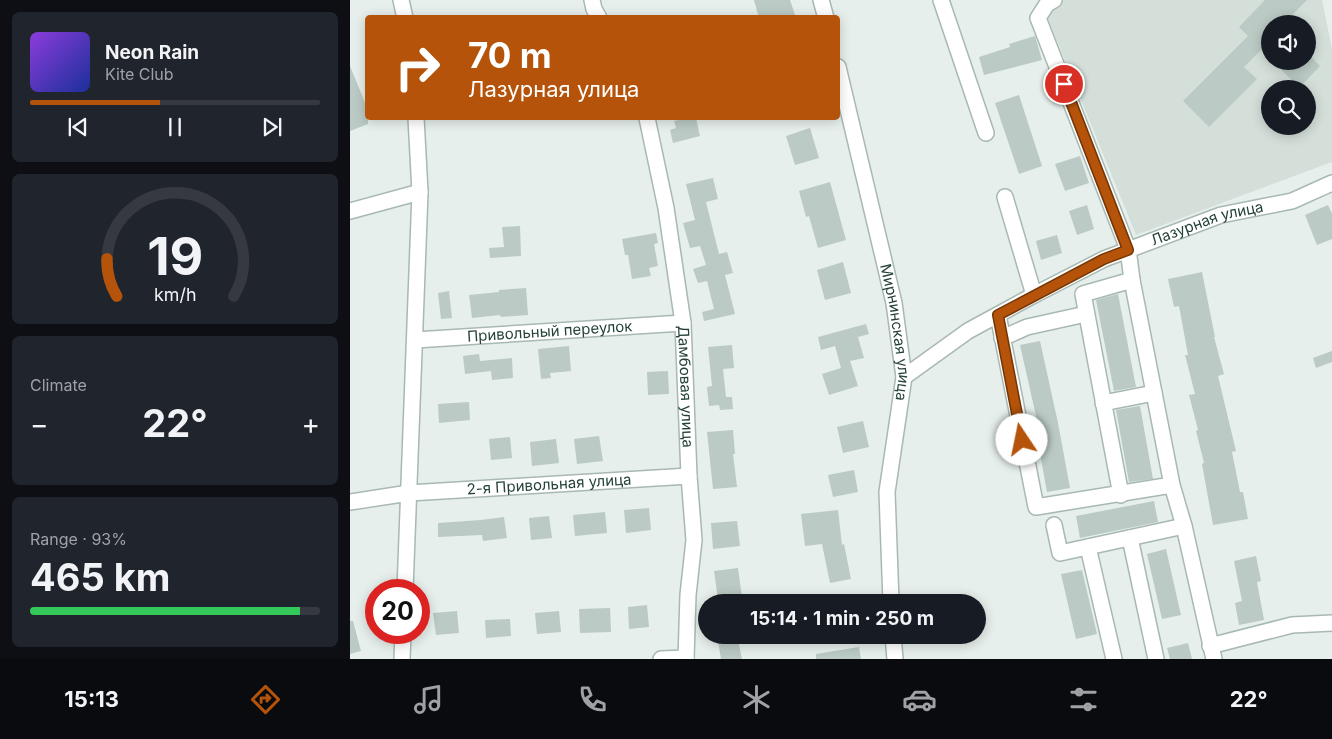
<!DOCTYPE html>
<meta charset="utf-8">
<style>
:root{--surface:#171b24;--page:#20242c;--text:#f1f3f6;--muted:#9ea1a6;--line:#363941;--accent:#b45309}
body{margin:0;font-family:Inter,sans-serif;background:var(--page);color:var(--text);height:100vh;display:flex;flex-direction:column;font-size:19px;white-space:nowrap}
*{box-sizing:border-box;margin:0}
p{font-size:16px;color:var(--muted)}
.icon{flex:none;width:28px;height:28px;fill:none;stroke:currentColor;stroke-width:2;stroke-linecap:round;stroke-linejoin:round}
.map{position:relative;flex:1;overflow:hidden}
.drawer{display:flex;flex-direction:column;gap:12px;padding:12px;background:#0d0f14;width:350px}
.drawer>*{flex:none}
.banner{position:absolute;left:15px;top:15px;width:475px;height:105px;border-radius:5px;box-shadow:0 2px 12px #0003;background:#b45309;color:#fff;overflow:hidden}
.buttons{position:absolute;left:911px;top:15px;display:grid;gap:10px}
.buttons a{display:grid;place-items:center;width:55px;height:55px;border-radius:50%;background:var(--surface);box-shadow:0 2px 12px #0003;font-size:25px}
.speed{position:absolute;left:15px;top:579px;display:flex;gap:10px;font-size:25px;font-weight:700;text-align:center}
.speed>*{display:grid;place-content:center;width:65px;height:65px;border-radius:50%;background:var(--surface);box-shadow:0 2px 12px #0003;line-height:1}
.speed .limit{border:8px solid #d22;background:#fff;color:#111}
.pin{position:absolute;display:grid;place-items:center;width:42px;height:42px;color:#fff;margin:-21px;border:2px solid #fff;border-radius:50%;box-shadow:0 1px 5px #0007}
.me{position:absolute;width:55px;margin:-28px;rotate:349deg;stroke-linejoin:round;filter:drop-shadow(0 0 4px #0008)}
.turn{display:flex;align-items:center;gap:18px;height:105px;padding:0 20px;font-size:22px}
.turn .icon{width:65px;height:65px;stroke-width:2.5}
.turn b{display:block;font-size:35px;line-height:42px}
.big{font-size:38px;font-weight:700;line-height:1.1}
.drawer .widget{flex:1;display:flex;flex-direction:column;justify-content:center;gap:8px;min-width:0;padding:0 18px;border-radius:8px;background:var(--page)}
.drawer .dial{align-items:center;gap:0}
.dial svg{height:130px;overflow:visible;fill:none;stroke:var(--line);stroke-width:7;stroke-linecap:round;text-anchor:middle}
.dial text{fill:var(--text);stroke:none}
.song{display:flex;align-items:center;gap:15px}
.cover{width:60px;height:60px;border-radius:8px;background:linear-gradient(135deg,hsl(270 70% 55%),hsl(230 70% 35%))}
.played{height:5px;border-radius:2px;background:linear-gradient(90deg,var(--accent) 45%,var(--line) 45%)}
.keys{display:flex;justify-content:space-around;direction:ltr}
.heat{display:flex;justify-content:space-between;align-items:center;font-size:28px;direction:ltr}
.charge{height:8px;border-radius:4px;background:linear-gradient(90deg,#34c759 93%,var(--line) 0)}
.trip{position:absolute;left:348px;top:594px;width:288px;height:50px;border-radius:25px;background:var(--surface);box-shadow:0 2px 12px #0003;font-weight:700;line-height:50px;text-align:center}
.menu{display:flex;height:80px;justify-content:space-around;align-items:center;background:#090b0e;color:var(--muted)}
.menu .icon{width:35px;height:35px}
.menu .selected{color:var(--accent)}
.menu b{font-size:22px;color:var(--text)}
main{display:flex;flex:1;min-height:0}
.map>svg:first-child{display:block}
.built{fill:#d4dfda;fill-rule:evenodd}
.building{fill:#bbcac4}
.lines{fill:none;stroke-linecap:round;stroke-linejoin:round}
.minor-casing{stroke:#a8b8b2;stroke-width:18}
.minor{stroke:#fff;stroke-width:15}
.route-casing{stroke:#753606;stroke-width:12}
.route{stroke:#b45309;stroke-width:9}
.labels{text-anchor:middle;stroke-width:4;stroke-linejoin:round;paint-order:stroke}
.street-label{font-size:15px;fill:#24423a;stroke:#f7fbf9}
</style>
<main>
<section class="drawer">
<div class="widget">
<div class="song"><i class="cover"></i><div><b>Neon Rain</b><p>Kite Club</p></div></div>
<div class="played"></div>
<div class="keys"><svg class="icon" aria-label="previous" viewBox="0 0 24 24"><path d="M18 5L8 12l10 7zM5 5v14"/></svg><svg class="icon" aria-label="pause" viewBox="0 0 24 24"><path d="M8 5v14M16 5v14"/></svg><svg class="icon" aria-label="next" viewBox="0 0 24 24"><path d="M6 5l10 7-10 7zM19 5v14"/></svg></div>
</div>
<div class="widget dial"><svg viewBox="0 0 100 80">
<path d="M14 69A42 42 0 1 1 86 69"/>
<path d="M14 69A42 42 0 0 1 8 46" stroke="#b45309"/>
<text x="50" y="56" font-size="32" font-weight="700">19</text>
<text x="50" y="72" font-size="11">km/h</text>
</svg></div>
<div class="widget"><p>Climate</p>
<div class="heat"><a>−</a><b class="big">22°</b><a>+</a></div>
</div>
<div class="widget"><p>Range · 93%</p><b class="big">465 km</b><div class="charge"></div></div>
</section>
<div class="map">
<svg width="982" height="659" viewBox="0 0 982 659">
<rect width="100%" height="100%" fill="#e6efeb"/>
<path class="built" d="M714,0H972L982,49V162L786,235L694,9ZM920,24H958V61H920ZM920,89H958V126H920Z"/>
<g class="building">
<polygon points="404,0 440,0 446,18 409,18"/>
<polygon points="915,0 957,0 936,21 933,18 927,24 920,24 920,59 911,50 894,67 907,79 859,127 833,101 898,36 889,27"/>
<polygon points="685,36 692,60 634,75 629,57 660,47 659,44"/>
<polygon points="958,54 970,66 949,88 923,61 958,61"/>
<polygon points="0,66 18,110 18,124 0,131"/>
<polygon points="669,95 692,166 669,174 645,103"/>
<polygon points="337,118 346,118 350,136 323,143 320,130 326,128 324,121"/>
<polygon points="460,128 469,158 445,165 436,136"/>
<polygon points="730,156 739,183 715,191 705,164"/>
<polygon points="363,178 368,199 356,202 369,254 377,252 383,273 375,275 385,314 354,321 352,312 364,309 357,281 348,283 343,269 356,265 350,246 340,248 333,223 345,220 336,184"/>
<polygon points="480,182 496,240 468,248 459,216 456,217 449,191"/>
<polygon points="737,205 744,229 727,235 719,211"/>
<polygon points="978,205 982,214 982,239 967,245 955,215"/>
<polygon points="170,226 171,256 140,258 139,248 154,247 152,227"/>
<polygon points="306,233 308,243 304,244 308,266 299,268 301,276 282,279 278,255 275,255 272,239"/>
<polygon points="707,235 712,253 691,260 686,241"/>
<polygon points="493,262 501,293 475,300 467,270"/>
<polygon points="852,272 865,337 864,337 874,374 868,376 886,451 882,452 890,492 893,492 898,519 863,525 852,464 854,463 846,431 848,430 839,395 845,394 835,355 838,355 829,306 824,307 818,279"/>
<polygon points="176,288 178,315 151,317 150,315 122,318 119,295 149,292 149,290"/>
<polygon points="99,291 102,318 91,319 88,293"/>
<polygon points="768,294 786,387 764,391 746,300"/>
<polygon points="516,324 519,334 508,337 514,358 500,361 508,386 479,395 472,374 491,368 485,346 471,350 468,337"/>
<polygon points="690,341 708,423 720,488 697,492 685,426 688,425 670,345"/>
<polygon points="382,345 384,368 373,369 376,397 382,397 383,409 370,410 369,405 359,406 357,387 362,386 358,347"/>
<polygon points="219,346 221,371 200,373 201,378 191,379 188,349"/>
<polygon points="982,351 982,362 966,368 963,358"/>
<polygon points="129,354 130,361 162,358 163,378 142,380 141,371 115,374 113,356"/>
<polygon points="318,371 319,394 298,395 297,372"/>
<polygon points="119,402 120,420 89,423 88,404"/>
<polygon points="790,406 803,479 779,482 766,410"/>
<polygon points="513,421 519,447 493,453 487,427"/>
<polygon points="383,430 385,454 383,454 387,487 363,489 357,432"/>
<polygon points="249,436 253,461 227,464 224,439"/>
<polygon points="160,437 162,458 141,460 139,439"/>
<polygon points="206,439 209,463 182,466 180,442"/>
<polygon points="504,470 508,492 483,497 478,475"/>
<polygon points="804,501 808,522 730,538 726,516"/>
<polygon points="299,508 301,530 276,533 274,510"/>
<polygon points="488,510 492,545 494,544 501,579 480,583 472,544 455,546 451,514"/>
<polygon points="255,512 257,533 225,536 223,515"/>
<polygon points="199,516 202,538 181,540 179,518"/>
<polygon points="154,517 157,538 133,541 132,535 88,537 88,523 131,520"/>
<polygon points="387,521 390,546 363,549 361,523"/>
<polygon points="816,549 831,615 812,619 797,554"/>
<polygon points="906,556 911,581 907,582 914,620 889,625 885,603 892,601 884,561"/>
<polygon points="388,568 392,597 368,599 364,571"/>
<polygon points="732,570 747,634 726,639 711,574"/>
<polygon points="297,605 299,627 279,629 278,607"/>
<polygon points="260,608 261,632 230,633 229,609"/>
<polygon points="107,611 109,633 86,635 83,613"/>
<polygon points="209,611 211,632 187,634 185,613"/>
<polygon points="160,619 161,636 136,638 135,620"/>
<polygon points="0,621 3,621 11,651 0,654"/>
<polygon points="367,635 387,635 392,659 371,659"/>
<polygon points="838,643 842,659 820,659 817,648"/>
<polygon points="509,647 511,659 466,659 466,654"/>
</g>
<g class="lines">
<defs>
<g id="minor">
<polyline points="51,0 55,18"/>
<polyline points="242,0 244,9 249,18"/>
<polyline points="471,0 476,18"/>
<polyline points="591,0 636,133"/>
<polyline points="704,0 697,4 688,18 778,249 782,280 822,485 834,526 864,659"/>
<path id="s1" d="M488,67L544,303L554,377L537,492L541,602"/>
<path id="s2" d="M297,118L316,208L333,323L339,476L344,540L338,595L336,659"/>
<polyline points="655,197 684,295"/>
<polyline points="0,211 70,192"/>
<polyline points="648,315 686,507 822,485"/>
<polyline points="652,338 677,327 736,314"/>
<path id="s3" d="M65,340L333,323"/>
<path id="s4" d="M554,377L618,331L684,295L754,259L871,215L942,201L982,183"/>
<polyline points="753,403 804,393"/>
<polyline points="771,495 733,294 782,280"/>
<path id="s5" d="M0,502L59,493L339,476"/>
<polyline points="704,525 710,553 834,526"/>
<polyline points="780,538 806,659"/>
<polyline points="738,547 764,659"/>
<polyline points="55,590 70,192 66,118"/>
<polyline points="543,635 545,659"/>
<polyline points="860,646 942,625 982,623"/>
<polyline points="52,659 53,632"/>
<polyline points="311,659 336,658"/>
</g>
</defs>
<use href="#minor" class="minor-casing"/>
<use href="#minor" class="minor"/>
</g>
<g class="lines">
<defs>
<polyline id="route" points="672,440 648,315 754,259 778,250 714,84"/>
</defs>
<use href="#route" class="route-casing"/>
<use href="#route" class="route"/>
</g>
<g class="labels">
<g class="street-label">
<text dy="5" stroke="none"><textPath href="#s4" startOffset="342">Лазурная улица</textPath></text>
<text dy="5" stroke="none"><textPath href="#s3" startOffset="135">Привольный переулок</textPath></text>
<text dy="5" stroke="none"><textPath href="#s1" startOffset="272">Мирнинская улица</textPath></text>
<text dy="5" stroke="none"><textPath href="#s2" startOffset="272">Дамбовая улица</textPath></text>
<text dy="5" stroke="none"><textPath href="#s5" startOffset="200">2-я Привольная улица</textPath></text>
</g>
</g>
</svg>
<div class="buttons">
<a><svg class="icon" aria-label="sound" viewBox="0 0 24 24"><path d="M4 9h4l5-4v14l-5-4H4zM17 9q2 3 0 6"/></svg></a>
<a><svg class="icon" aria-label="search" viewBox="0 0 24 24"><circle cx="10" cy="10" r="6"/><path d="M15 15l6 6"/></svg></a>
</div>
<div class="speed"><div class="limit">20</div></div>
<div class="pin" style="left:714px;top:84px;background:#d93025"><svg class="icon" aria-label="arrive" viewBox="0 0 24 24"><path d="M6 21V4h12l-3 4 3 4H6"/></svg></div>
<svg class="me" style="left:672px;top:440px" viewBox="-20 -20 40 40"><circle r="19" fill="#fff"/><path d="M0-13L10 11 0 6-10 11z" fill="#b45309"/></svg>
<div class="trip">15:14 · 1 min · 250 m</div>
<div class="banner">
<div class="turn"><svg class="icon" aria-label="right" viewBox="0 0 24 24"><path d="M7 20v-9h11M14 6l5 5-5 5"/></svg><div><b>70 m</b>Лазурная улица</div></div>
</div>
</div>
</main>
<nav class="menu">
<b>15:13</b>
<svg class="icon selected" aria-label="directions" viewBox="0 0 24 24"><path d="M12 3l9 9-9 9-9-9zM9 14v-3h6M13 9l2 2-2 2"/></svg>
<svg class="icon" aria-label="music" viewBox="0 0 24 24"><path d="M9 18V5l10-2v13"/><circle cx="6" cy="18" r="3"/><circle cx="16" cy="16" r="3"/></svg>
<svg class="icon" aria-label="phone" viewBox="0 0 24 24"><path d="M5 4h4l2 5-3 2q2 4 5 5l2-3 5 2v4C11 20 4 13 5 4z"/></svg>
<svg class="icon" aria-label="climate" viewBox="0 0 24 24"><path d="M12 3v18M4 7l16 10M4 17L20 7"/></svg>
<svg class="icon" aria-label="car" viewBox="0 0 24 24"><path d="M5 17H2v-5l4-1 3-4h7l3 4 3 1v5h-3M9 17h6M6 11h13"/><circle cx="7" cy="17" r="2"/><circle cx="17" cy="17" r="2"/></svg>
<svg class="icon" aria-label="filters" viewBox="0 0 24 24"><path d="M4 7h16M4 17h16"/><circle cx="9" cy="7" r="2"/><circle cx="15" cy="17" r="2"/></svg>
<b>22°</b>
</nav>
